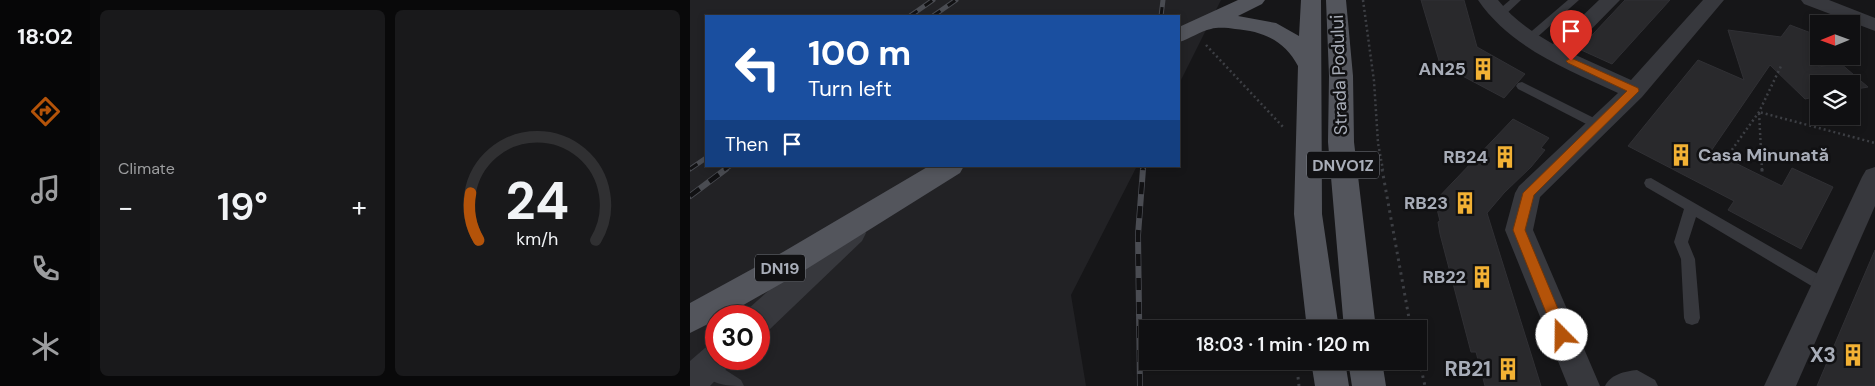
<!DOCTYPE html>
<meta charset="utf-8">
<style>
:root{--surface:#101012;--page:#19191b;--text:#f1f3f6;--muted:#9c9d9f;--line:#303032;--accent:#b45309}
body{margin:0;font-family:"DM Sans",sans-serif;background:var(--page);color:var(--text);height:100vh;display:flex;flex-direction:column;font-size:19px;white-space:nowrap}
*{box-sizing:border-box;margin:0}
p{font-size:16px;color:var(--muted)}
.icon{flex:none;width:28px;height:28px;fill:none;stroke:currentColor;stroke-width:2;stroke-linecap:round;stroke-linejoin:round}
.map{position:relative;flex:1;overflow:hidden}
.panel{display:flex;flex-direction:column;gap:10px;padding:10px;background:#09090a;width:600px}
.panel>*{flex:none}
.hud{position:absolute;left:15px;top:15px;width:475px;height:152px;border-radius:0px;box-shadow:0 2px 8px #0003,0 0 0 1px var(--line);background:#1a4fa0;color:#fff;overflow:hidden}
.needle{width:32px;rotate:269deg}
.fabs{position:absolute;left:1120px;top:15px;display:grid;gap:10px}
.fabs a{display:grid;place-items:center;width:50px;height:50px;border-radius:0px;background:var(--surface);box-shadow:0 2px 8px #0003,0 0 0 1px var(--line);font-size:25px}
.speed{position:absolute;left:15px;top:305px;display:flex;gap:10px;font-size:25px;font-weight:700;text-align:center}
.speed>*{display:grid;place-content:center;width:65px;height:65px;border-radius:50%;background:var(--surface);box-shadow:0 2px 8px #0003,0 0 0 1px var(--line);line-height:1}
.speed .limit{border:8px solid #d22;background:#fff;color:#111}
.pin{position:absolute;display:grid;place-items:center;width:42px;height:42px;color:#fff;margin:-51px -21px;border-radius:50% 50% 50% 0;rotate:-45deg;box-shadow:0 0 5px #0007}
.pin .icon{rotate:45deg}
.me{position:absolute;width:55px;margin:-28px;rotate:338deg;stroke-linejoin:round;filter:drop-shadow(0 0 4px #0008)}
.turn{display:flex;align-items:center;gap:18px;height:105px;padding:0 20px;font-size:22px}
.turn .icon{width:65px;height:65px;stroke-width:2.5}
.turn b{display:block;font-size:35px;line-height:42px}
.then{display:flex;align-items:center;height:48px;padding:0 20px;background:#0003;gap:10px;font-size:19px}
.big{font-size:38px;font-weight:600;line-height:1.1}
.panel .card{flex:1;display:flex;flex-direction:column;justify-content:center;gap:8px;min-width:0;padding:0 18px;border-radius:8px;background:var(--page)}
.panel .dial{align-items:center;gap:0}
.dial svg{height:130px;overflow:visible;fill:none;stroke:var(--line);stroke-width:7;stroke-linecap:round;text-anchor:middle}
.dial text{fill:var(--text);stroke:none}
.heat{display:flex;justify-content:space-between;align-items:center;font-size:28px;direction:ltr}
.panel .tiles{flex:1;display:grid;gap:10px;grid-template-columns:repeat(2,1fr)}
.trip{position:absolute;left:449px;top:320px;width:288px;height:50px;border-radius:0px;background:var(--surface);box-shadow:0 2px 8px #0003,0 0 0 1px var(--line);font-weight:600;line-height:50px;text-align:center}
main{display:flex;flex:1;min-height:0}
.menu{display:flex;flex-direction:column;width:90px;justify-content:space-around;align-items:center;background:#060607;color:var(--muted)}
.menu .icon{width:35px;height:35px}
.menu .current{color:var(--accent)}
.menu b{font-size:22px;color:var(--text)}
.map>svg:first-child{display:block}
.built{fill:#222225;fill-rule:evenodd}
.building{fill:#29292c;stroke:#303034}
.lines{fill:none;stroke-linecap:round;stroke-linejoin:round}
.path-far1{stroke:#3d3f44;stroke-width:2.5;stroke-dasharray:2 3;stroke-linecap:butt}
.path{stroke:#3d3f44;stroke-width:3;stroke-dasharray:2.5 4.5;stroke-linecap:butt}
.lane{fill:#37383d;fill-rule:evenodd}
.street{fill:#37383d;fill-rule:evenodd}
.primary{fill:#53555c;fill-rule:evenodd}
.rail-far1-casing{stroke:#4a4c52;stroke-width:5}
.rail-casing{stroke:#4a4c52;stroke-width:6}
.rail-far1{stroke:#111113;stroke-width:3;stroke-dasharray:9;stroke-linecap:butt}
.rail{stroke:#111113;stroke-width:4.5;stroke-dasharray:12;stroke-linecap:butt}
.route{fill:#b45309;stroke:#753606}
.labels{text-anchor:middle;stroke-width:5;stroke-linejoin:round;paint-order:stroke}
.shield{fill:#111113;stroke:#7b7e86;stroke-width:1}
.shield-label{font-size:16px;font-weight:bold;fill:#a8adb8}
.poi-label{font-size:18px;font-weight:bold;fill:#a8adb8;stroke:#111113;text-anchor:end}
.street-label{font-size:18px;fill:#a8adb8;stroke:#111113}
.near-poi-label{font-size:21px;font-weight:bold;fill:#a8adb8;stroke:#111113;text-anchor:end}
</style>
<main>
<nav class="menu">
<b>18:02</b>
<svg class="icon current" aria-label="directions" viewBox="0 0 24 24"><path d="M12 3l9 9-9 9-9-9zM9 14v-3h6M13 9l2 2-2 2"/></svg>
<svg class="icon" aria-label="music" viewBox="0 0 24 24"><path d="M9 18V5l10-2v13"/><circle cx="6" cy="18" r="3"/><circle cx="16" cy="16" r="3"/></svg>
<svg class="icon" aria-label="phone" viewBox="0 0 24 24"><path d="M5 4h4l2 5-3 2q2 4 5 5l2-3 5 2v4C11 20 4 13 5 4z"/></svg>
<svg class="icon" aria-label="climate" viewBox="0 0 24 24"><path d="M12 3v18M4 7l16 10M4 17L20 7"/></svg>
</nav>
<section class="panel">
<div class="tiles">
<div class="card"><p>Climate</p>
<div class="heat"><a>−</a><b class="big">19°</b><a>+</a></div>
</div>
<div class="card dial"><svg viewBox="0 0 100 80">
<path d="M14 69A42 42 0 1 1 86 69"/>
<path d="M14 69A42 42 0 0 1 9 40" stroke="#b45309"/>
<text x="50" y="56" font-size="32" font-weight="700">24</text>
<text x="50" y="72" font-size="11">km/h</text>
</svg></div>
</div>
</section>
<div class="map">
<svg width="1185" height="386" viewBox="0 0 1185 386">
<rect width="100%" height="100%" fill="#161618"/>
<path class="built" d="M0,0H531L489,84V16H16V166H447L381,295L396,386H0ZM26,316H69V359H26Z"/>
<g class="building">
<polygon points="731,0 774,0 787,47 835,74 814,98 750,64"/>
<polygon points="935,0 980,0 922,64 889,49"/>
<polygon points="1100,25 1129,36 1129,67 1150,63 1178,87 1161,90 1161,84 1129,84 1129,96 1115,99 1080,65 1021,151 1092,186 1102,168 1143,187 1111,249 1038,210 1044,201 938,146 1008,60 1054,80 1038,30 1091,37"/>
<polygon points="823,119 859,138 851,148 855,150 841,167 814,193 797,213 851,386 795,386 786,352 781,352 750,234 748,222 750,221 745,201"/>
<polygon points="1185,250 1185,386 1127,386 1158,313"/>
</g>
<g class="lines">
<g class="path-far1">
<polyline points="673,0 684,81 688,143 693,170"/>
<polyline points="516,45 594,128"/>
<polyline points="1036,158 1069,112 1092,64"/>
<polyline points="1072,170 1069,112 1185,143"/>
</g>
<g class="path">
<polyline points="692,169 721,329"/>
<polyline points="1072,169 1072,176"/>
<polyline points="728,355 735,386"/>
<polyline points="608,377 609,386"/>
</g>
<g class="lane">
<polygon points="820,0 831,0 814,16 806,16 805,14 806,12"/>
<polygon points="878,0 889,0 844,40 836,40 834,38 836,36"/>
<polygon points="832,82 912,122 914,125 912,128 904,128 828,89 826,86 828,83"/>
<polygon points="961,178 1140,281 1143,286 1140,291 1135,293 1130,291 1006,217 998,242 1005,259 1010,318 1008,323 1002,325 996,323 994,318 991,259 984,242 994,209 956,187 954,183 956,179"/>
<path d="M17,358L51,380L54,386C36,386 17,385 9,366L11,360Z"/>
<path d="M947,370L965,380L968,386H915C920,375 935,371 947,370Z"/>
</g>
<g class="street">
<path d="M788,0H808C823,19 842,32 863,44L909,0H930L879,52L941,80L1013,0H1034L952,97L850,197L843,230L910,386H878L815,230L825,193L829,186L928,93C877,69 821,48 788,0Z"/>
<polygon points="1111,0 1139,0 1185,18 1185,31 1114,4"/>
<polygon points="1185,167 1185,206 1106,386 1074,386 1172,177 1176,170"/>
<polygon points="162,222 172,225 176,233 172,241 80,329 69,333 69,316 55,316 58,309 152,225"/>
<polygon points="26,343 26,359 41,359 37,368 20,386 0,386 0,361 15,348"/>
</g>
<g class="primary">
<path d="M548,0H575L572,4L548,16L586,23L609,36L611,0H631L632,214L649,329H617L604,214L608,66C595,41 573,31 545,29C538,28 528,27 521,29C510,31 500,39 489,42V27Z"/>
<polygon points="636,0 656,0 663,76 664,142 686,329 654,329 638,142 639,76"/>
<polygon points="239,166 274,166 270,173 115,270 34,316 26,316 26,320 0,333 0,303 93,252"/>
<polygon points="621,361 655,361 659,386 625,386"/>
<polygon points="658,361 692,361 696,386 662,386"/>
</g>
<defs>
<g id="rail-far1">
<polyline points="220,16 243,0"/>
<polyline points="243,16 266,0"/>
<polyline points="471,16 473,0"/>
<polyline points="0,169 16,158"/>
<polyline points="34,170 40,166"/>
<polyline points="453,170 453,166"/>
</g>
<g id="rail">
<polyline points="0,196 36,169"/>
<polyline points="450,386 448,235 453,169"/>
</g>
</defs>
<use href="#rail-far1" class="rail-far1-casing"/>
<use href="#rail" class="rail-casing"/>
<use href="#rail-far1" class="rail-far1"/>
<use href="#rail" class="rail"/>
</g>
<polygon class="route" points="881,58 948,88 949,91 844,195 835,230 879,335 877,340 872,341 867,340 823,230 833,193 937,91 878,63 876,61"/>
<defs>
<symbol id="building-bare" viewBox="-9 -9 18 18"><path d="M-4-6H4V6H1V3H-1V6H-4ZM-2.5-4.3h1.7v1.8h-1.7ZM.8-4.3h1.7v1.8H.8ZM-2.5-1h1.7V.8h-1.7ZM.8-1h1.7V.8H.8Z" fill="#f2b134" stroke="#111113" stroke-width="2.5" paint-order="stroke"/></symbol>
</defs>
<g fill-rule="evenodd">
<use href="#building-bare" x="777" y="53" width="32" height="32"/>
<use href="#building-bare" x="975" y="139" width="32" height="32"/>
<use href="#building-bare" x="799" y="141" width="32" height="32"/>
<use href="#building-bare" x="759" y="187" width="32" height="32"/>
<use href="#building-bare" x="776" y="261" width="32" height="32"/>
<use href="#building-bare" x="1147" y="339" width="32" height="32"/>
<use href="#building-bare" x="802" y="353" width="32" height="32"/>
</g>
<g class="labels">
<g class="shield">
<rect x="617" y="151.5" width="72" height="27" rx="4"/>
<rect x="65" y="254.5" width="50" height="27" rx="4"/>
</g>
<g class="shield-label">
<text x="653" y="171">DNVO1Z</text>
<text x="90" y="274">DN19</text>
</g>
<g class="poi-label">
<text x="776" y="75">AN25</text>
<text x="1008" y="161" text-anchor="start">Casa Minunată</text>
<text x="798" y="163">RB24</text>
<text x="758" y="209">RB23</text>
<text x="776" y="283">RB22</text>
</g>
<g class="street-label">
<text transform="translate(649 75) rotate(-92)" y="6">Strada Podului</text>
</g>
<g class="near-poi-label">
<text x="1146" y="362">X3</text>
<text x="801" y="376">RB21</text>
</g>
</g>
</svg>
<div class="fabs">
<a><svg class="needle" viewBox="-14 -14 28 28"><path d="M0-13l5 13h-10z" fill="#e53935"/><path d="M0 13l5-13h-10z" fill="#9c9d9f"/></svg></a>
<a><svg class="icon" aria-label="layers" viewBox="0 0 24 24"><path d="M12 4l9 5-9 5-9-5zM3 14l9 5 9-5"/></svg></a>
</div>
<div class="speed"><div class="limit">30</div></div>
<div class="pin" style="left:881px;top:61px;background:#d93025"><svg class="icon" aria-label="arrive" viewBox="0 0 24 24"><path d="M6 21V4h12l-3 4 3 4H6"/></svg></div>
<svg class="me" style="left:872px;top:335px" viewBox="-20 -20 40 40"><circle r="19" fill="#fff"/><path d="M0-13L10 11 0 6-10 11z" fill="#b45309"/></svg>
<div class="trip">18:03 · 1 min · 120 m</div>
<div class="hud">
<div class="turn"><svg class="icon" aria-label="left" viewBox="0 0 24 24"><path d="M17 20v-9H6M10 6l-5 5 5 5"/></svg><div><b>100 m</b>Turn left</div></div>
<div class="then">Then<svg class="icon" aria-label="arrive" viewBox="0 0 24 24"><path d="M6 21V4h12l-3 4 3 4H6"/></svg></div>
</div>
</div>
</main>
